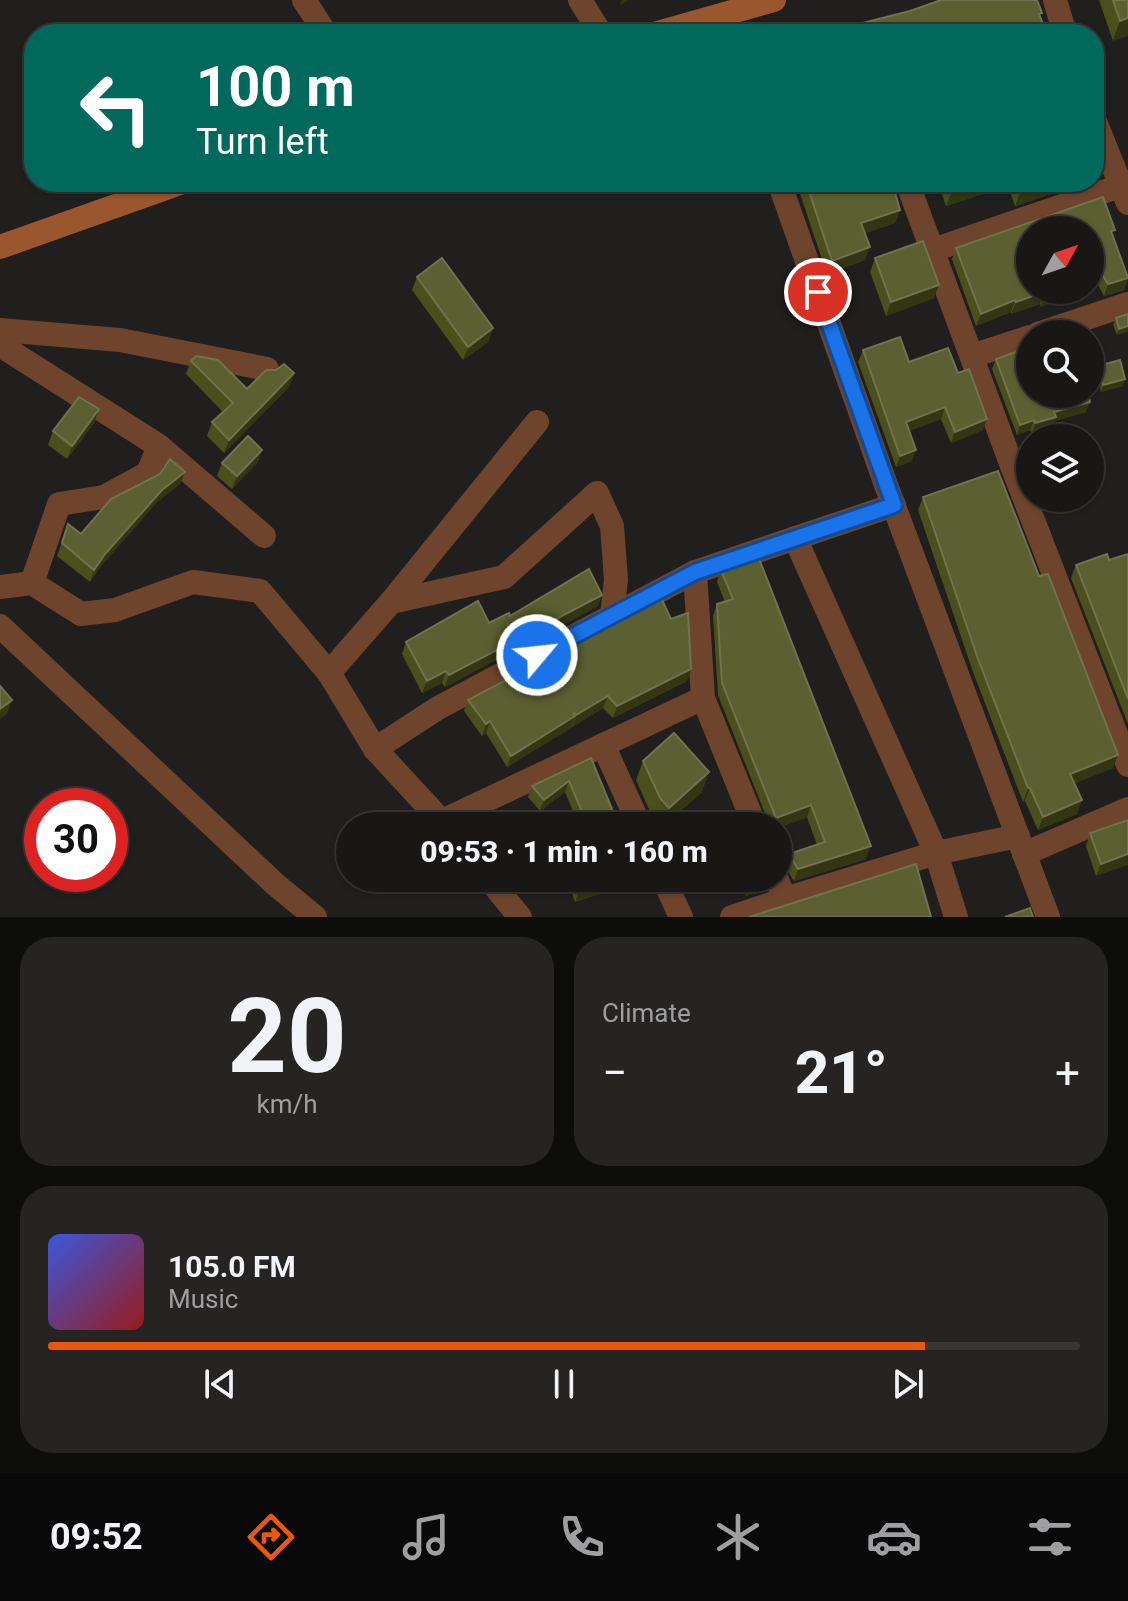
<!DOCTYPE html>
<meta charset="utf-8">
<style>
:root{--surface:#181716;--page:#252423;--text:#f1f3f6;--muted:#9f9fa1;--line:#363635;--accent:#ea580c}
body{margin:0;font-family:Roboto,sans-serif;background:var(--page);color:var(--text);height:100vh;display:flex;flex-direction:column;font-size:30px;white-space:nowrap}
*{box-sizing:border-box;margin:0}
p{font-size:26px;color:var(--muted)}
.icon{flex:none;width:44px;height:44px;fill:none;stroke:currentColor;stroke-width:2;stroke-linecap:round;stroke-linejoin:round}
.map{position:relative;height:917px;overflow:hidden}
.side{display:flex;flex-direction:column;gap:20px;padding:20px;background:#0d0d0c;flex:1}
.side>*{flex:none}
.top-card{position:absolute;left:24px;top:24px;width:1080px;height:168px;border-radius:32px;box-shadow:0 2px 6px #0004,0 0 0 2px var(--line);background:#00695c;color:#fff;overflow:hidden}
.needle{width:52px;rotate:50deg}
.fabs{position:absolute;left:1016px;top:216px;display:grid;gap:16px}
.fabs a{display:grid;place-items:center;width:88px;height:88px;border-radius:50%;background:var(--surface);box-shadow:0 2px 6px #0004,0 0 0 2px var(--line);font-size:40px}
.speed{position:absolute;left:24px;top:788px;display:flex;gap:16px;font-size:40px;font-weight:700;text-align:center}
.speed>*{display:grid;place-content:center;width:104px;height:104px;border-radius:50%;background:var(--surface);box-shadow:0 2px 6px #0004,0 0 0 2px var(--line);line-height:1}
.speed .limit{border:12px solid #d22;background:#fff;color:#111}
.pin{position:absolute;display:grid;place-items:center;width:68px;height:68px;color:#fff;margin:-34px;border:4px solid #fff;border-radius:50%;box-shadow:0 2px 8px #0007}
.me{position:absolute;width:88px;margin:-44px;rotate:62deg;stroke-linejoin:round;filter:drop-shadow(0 0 6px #0008)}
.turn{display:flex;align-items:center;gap:28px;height:168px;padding:0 40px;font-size:36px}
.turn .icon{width:104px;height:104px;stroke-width:2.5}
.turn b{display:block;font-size:56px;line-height:68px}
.big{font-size:60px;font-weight:800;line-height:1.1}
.side .card{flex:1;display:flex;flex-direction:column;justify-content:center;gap:12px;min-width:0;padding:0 28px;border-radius:32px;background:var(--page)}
.side .dial{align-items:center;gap:0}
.dial b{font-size:104px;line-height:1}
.song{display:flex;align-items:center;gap:24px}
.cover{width:96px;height:96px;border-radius:12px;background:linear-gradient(135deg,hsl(230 70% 55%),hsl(0 70% 35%))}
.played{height:8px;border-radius:4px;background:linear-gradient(90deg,var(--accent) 85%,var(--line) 85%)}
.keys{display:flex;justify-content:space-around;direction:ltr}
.heat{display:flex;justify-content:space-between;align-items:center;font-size:44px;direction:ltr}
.side .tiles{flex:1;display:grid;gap:20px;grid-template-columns:1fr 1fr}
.card:last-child{grid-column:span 2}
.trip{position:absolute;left:336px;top:812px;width:456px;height:80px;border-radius:40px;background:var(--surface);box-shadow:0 2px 6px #0004,0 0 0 2px var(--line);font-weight:800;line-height:80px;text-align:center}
.dock{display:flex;height:128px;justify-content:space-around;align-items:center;background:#0a0909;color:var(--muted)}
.dock .icon{width:56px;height:56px}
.dock .active{color:var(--accent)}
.dock b{font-size:36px;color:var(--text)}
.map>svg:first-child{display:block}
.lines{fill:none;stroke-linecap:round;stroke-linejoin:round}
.street{stroke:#6e442c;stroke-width:24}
.secondary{stroke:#9a572e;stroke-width:24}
.wall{fill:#4a4f1c}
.shaded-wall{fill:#333513}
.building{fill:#5b5f31;stroke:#70734d;stroke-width:2}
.route-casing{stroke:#114b97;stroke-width:20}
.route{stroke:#1a73e8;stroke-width:14}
</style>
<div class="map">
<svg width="1128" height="917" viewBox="0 0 1128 917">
<rect width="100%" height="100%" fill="#201f1d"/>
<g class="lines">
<g class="street">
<polyline points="304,0 326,34"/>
<polyline points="580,0 601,34"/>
<polyline points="1055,0 1065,34"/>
<polyline points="1094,119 1128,203"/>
<polyline points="779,182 886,485 1048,917"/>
<polyline points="907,182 1012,466 1128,765"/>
<polyline points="933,250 1120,186"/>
<polyline points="0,330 120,340 267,369"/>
<polyline points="1038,334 1128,304"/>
<polyline points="0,345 159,446 264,536"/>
<polyline points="972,356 1030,337"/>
<polyline points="795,538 936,853 1018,836"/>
<polyline points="32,583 81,614 115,610 193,582 260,591 329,673 375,749 446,826"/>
<polyline points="0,587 32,583 59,504 104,497 148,473 159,446"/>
<polyline points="391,602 504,577 597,493 612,526 616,580 612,615"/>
<polyline points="0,626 275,884 315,917"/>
<polyline points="329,673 391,602 537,422"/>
<polyline points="703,698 755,826"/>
<polyline points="603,745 640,826"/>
<polyline points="375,749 438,708 695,572 894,505"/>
<polyline points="442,821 703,698 695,572"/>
<polyline points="1024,854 1128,809"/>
<polyline points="488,878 520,917"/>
<polyline points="663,878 681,917"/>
<polyline points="776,878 785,899 936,853 956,917"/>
<polyline points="732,917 785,899"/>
</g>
<g class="secondary">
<polyline points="654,34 774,0"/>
<polyline points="0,247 183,182"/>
</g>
</g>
<g class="wall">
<polygon points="1099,0 1128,0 1113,41"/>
<polygon points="796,182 892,182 900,210 895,223 865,233 865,260 827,274"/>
<polygon points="938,182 1085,182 1015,206 1008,186 946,206"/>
<polygon points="1113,236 1128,278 1124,290 1104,296 1098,285 1030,290 1085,290 1041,307 1040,304 1011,314 1011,312 976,326 952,259 956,248"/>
<polygon points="875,258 934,298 886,316 870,272"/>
<polygon points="417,277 493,328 488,342 463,360 412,290"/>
<polygon points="1128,314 1117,335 1113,325 1116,318"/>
<polygon points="863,350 958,373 983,430 951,443 941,419 909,431 912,461 896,467 858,362"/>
<polygon points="996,359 1030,394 1086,412 1054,421 1052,427 1032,433 1030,430 1017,435 992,369"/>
<polygon points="191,361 247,389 294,373 289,387 224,453 207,436 212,422 223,412 186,374"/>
<polygon points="1098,366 1123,386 1101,392 1095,373"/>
<polygon points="99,409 94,423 67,459 48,445 53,431"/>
<polygon points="262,450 257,463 232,489 217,476 222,463"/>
<polygon points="180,484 157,502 101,566 90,582 57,556 68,524 81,534"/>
<polygon points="923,497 1113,768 1074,783 1077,814 1038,830 1025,801 1023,802 973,672 918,510"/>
<polygon points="1128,554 1128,724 1071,578 1076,565 1109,560"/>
<polygon points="721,570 866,859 794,881 784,866 789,854 817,845 807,817 778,828 778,826 770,826 718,695 713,616 717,604 725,602 717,582"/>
<polygon points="602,595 598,606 445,687 442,683 422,693 402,654 406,642 489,623 510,616"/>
<polygon points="687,681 613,718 603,708 507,767 486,733 482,736 464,711 468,700"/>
<polygon points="591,758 619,826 579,826 565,792 540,811 528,797 532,786"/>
<polygon points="643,761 702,792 663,826 660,826 653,818 636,780"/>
<polygon points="1128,820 1096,876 1086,846 1090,833"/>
<polygon points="567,878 639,878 638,881 575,902"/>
<polygon points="740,878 766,878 765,890 746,896"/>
</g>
<g class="shaded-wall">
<polygon points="622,0 629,0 620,5"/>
<polygon points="1128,18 1128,36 1113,41 1120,21"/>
<polygon points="984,182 1010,182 1008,186 946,206 951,193"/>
<polygon points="1052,182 1085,182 1015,206 1020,193"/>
<polygon points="900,210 895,223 856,236 861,223"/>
<polygon points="870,247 865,260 827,274 832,261"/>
<polygon points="1102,274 1098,285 1090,288 1090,278"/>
<polygon points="1128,278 1124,290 1104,296 1108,284"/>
<polygon points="939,285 934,298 886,316 891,302"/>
<polygon points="1058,290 1085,290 1041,307 1045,295"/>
<polygon points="1044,292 1040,304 1011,314 1016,302"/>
<polygon points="1015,300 1011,312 976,326 981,314"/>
<polygon points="1128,326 1128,332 1117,335 1119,329"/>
<polygon points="493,328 488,342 463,360 468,347"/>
<polygon points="294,373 289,387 224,453 229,440"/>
<polygon points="1125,379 1123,386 1101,392 1103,385"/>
<polygon points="1090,402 1086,412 1054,421 1052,427 1032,433 1035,423 1054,412"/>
<polygon points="945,407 941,419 901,434 906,422"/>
<polygon points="99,409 94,423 67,459 72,446"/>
<polygon points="987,419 983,430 951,443 955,432"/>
<polygon points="1034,420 1030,430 1017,435 1020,425"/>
<polygon points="262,450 257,463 232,489 237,476"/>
<polygon points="916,450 912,461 896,467 900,456"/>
<polygon points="185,472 180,484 157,502 101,566 90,582 94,570 105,554 162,490"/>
<polygon points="602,595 598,606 445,687 449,675"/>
<polygon points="691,669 687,681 613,718 617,706"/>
<polygon points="446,671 442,683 422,693 427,681"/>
<polygon points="608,696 603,708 572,727 576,715"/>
<polygon points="12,700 7,714 0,719 0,709"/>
<polygon points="575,716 571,728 507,767 511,756"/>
<polygon points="490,721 486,733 482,736 486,724"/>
<polygon points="1118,755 1113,768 1066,787 1070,774"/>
<polygon points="709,772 702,792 662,826 669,808"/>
<polygon points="569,781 565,792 540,811 544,800"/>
<polygon points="1028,788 1030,788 1025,801 1023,802"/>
<polygon points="1082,800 1077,814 1038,830 1043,817"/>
<polygon points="811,805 807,817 778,828 778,826 774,826 776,818"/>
<polygon points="871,846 866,859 794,881 798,869"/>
<polygon points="1128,854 1128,865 1096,876 1101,864"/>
<polygon points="618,878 639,878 638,881 575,902 579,891"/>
<polygon points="767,883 765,890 746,896 748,890"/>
</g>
<g class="building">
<polygon points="941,0 1037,0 1042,13 1039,14 1047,34 833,34 859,24 910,11"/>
<polygon points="1113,0 1128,0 1128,18 1120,21"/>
<polygon points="806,182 892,182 900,210 861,223 870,247 832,261"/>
<polygon points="947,182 984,182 951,193"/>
<polygon points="1016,182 1052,182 1020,193"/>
<polygon points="1103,197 1115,230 1111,231 1128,278 1108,284 1102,274 1090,278 1090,230 1030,230 1030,290 1058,290 1045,295 1044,292 1016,302 1015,300 981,314 956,248"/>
<polygon points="923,241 939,285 891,302 875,258"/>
<polygon points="442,258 493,328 468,347 417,277"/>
<polygon points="1128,314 1128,326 1119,329 1116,318"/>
<polygon points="900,337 909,362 948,348 958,373 969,369 987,419 955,432 945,407 906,422 916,450 900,456 863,350"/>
<polygon points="1030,347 1030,394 1088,394 1090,402 1054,412 1056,417 1035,423 1034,420 1020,425 996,359"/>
<polygon points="196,356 218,360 247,389 266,370 276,370 284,364 294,373 229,440 212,422 233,403 191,361"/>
<polygon points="1120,360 1125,379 1103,385 1098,366"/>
<polygon points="79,397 99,409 72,446 53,431"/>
<polygon points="248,436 262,450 237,476 222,463"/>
<polygon points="170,459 185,472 162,490 105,554 94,570 62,543 68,524 81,534 111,499 160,474"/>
<polygon points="998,471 1039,576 1048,574 1118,755 1070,774 1082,800 1043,817 1030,788 1028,788 978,659 923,497"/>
<polygon points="1107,554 1109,560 1128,554 1128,699 1076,565"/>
<polygon points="758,556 871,846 798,869 789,854 825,842 811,805 776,818 722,683 717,604 733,599 721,570"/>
<polygon points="589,569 602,595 449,675 446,671 427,681 406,642 478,601 489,623 509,613 510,616"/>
<polygon points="661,598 671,619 688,613 691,669 617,706 608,696 576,715 573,712 575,716 511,756 490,721 486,724 468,700"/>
<polygon points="0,686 12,700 0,709"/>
<polygon points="674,733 709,772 669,808 660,798 643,761"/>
<polygon points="591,758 619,826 588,826 569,781 544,800 532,786"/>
<polygon points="1128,820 1128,854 1101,864 1090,833"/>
<polygon points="916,864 931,917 749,917"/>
<polygon points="574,878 618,878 579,891"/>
<polygon points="744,878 766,878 767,883 748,890"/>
<polygon points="1030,908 1033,917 1005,917"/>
</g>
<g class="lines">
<defs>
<polyline id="route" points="537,655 695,572 894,505 818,292"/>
</defs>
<use href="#route" class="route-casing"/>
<use href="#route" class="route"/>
</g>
</svg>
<div class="fabs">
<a><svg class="needle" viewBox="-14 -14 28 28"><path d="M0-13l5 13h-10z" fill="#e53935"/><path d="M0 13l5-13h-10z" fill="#9f9fa1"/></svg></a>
<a><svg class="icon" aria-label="search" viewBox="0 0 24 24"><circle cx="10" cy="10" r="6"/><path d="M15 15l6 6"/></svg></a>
<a><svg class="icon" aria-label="layers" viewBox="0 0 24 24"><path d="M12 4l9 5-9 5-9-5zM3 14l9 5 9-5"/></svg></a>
</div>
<div class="speed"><div class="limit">30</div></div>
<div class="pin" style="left:818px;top:292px;background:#d93025"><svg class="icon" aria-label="arrive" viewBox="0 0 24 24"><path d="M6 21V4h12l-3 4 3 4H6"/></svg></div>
<svg class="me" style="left:537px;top:655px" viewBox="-20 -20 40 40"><circle r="17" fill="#1a73e8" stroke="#fff" stroke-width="3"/><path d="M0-11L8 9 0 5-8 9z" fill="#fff"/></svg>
<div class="trip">09:53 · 1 min · 160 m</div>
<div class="top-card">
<div class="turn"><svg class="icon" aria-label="left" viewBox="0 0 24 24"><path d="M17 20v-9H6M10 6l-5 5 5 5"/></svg><div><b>100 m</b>Turn left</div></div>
</div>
</div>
<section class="side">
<div class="tiles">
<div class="card dial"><b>20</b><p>km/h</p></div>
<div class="card"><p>Climate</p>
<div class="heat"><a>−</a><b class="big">21°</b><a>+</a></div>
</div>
<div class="card">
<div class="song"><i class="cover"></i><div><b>105.0 FM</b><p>Music</p></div></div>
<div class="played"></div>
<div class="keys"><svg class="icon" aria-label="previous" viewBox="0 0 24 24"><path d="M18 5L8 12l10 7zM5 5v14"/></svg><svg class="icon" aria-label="pause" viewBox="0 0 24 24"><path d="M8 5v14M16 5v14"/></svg><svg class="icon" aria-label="next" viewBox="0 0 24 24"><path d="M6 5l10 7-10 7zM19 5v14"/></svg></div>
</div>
</div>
</section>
<nav class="dock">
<b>09:52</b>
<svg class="icon active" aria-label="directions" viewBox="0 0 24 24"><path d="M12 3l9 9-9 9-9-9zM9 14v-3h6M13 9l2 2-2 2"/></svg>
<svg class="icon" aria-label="music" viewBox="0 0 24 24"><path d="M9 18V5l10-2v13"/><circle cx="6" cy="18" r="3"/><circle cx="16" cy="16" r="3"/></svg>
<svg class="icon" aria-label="phone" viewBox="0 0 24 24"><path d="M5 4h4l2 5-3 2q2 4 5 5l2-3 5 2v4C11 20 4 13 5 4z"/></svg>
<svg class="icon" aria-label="climate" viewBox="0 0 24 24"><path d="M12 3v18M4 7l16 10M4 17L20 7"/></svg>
<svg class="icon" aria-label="car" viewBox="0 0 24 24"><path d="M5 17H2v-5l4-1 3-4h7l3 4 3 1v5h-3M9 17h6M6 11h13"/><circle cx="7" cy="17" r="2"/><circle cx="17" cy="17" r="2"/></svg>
<svg class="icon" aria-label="filters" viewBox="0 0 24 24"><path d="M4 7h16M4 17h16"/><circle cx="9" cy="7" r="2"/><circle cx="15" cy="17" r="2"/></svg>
</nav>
